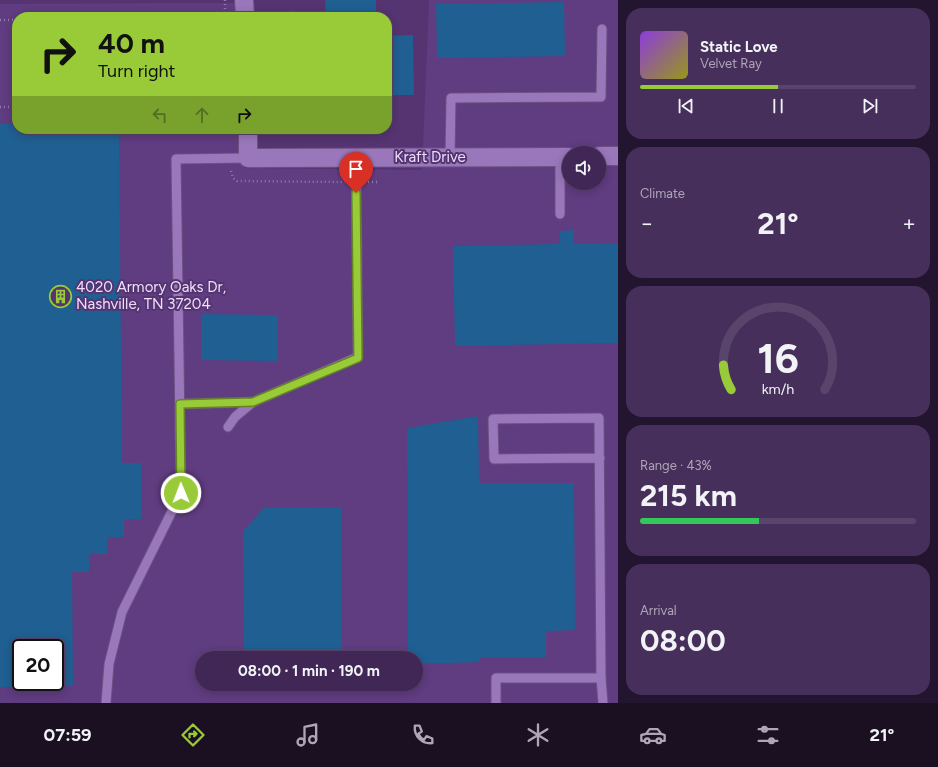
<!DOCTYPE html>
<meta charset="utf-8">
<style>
:root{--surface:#402755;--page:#472f5b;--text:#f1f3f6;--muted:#aea5b9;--line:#59446c;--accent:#98cb37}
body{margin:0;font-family:Figtree,sans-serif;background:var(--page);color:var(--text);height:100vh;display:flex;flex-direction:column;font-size:15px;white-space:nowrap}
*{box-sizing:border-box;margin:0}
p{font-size:13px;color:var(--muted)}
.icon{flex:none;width:22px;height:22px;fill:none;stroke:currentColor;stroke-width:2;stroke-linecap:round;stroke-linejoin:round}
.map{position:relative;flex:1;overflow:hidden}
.drawer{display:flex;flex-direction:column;gap:8px;padding:8px;background:#23152f;width:320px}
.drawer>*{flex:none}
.guide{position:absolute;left:12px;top:12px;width:380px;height:122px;border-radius:16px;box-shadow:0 2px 10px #0003,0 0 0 1px var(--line);background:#98cb37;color:#111;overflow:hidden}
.fabs{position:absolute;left:562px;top:146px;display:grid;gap:8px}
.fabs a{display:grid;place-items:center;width:44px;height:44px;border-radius:50%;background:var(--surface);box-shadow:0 2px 10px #0003,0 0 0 1px var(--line);font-size:20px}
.speed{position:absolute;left:12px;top:639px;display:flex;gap:8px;font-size:20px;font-weight:700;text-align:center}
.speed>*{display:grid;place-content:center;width:52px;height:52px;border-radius:50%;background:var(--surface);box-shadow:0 2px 10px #0003,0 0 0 1px var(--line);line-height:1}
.speed .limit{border:2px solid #111;border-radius:6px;background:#fff;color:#111}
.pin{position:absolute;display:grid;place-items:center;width:34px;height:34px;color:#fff;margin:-41px -17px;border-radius:50% 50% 50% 0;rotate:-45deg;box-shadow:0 0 4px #0007}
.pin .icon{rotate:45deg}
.me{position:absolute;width:44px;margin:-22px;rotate:359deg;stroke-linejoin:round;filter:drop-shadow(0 0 3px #0008)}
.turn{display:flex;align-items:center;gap:14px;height:84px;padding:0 20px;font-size:18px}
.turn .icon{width:52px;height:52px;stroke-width:2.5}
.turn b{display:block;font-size:28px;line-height:34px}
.lanes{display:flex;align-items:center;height:38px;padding:0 20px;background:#0003;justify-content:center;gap:20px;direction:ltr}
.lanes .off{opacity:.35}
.big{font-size:30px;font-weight:700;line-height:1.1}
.drawer .widget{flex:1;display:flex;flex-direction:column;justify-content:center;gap:6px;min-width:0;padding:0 14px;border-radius:16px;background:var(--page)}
.drawer .dial{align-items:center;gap:0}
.dial svg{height:104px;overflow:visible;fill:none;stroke:var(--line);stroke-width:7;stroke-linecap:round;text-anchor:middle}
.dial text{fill:var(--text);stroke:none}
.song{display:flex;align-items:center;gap:12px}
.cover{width:48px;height:48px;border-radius:6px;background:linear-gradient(135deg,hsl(270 70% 55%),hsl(60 70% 35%))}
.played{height:4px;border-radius:2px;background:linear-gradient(90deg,var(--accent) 50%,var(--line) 50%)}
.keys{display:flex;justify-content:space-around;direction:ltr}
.heat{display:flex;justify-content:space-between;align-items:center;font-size:22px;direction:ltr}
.charge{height:6px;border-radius:3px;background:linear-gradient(90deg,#34c759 43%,var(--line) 0)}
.trip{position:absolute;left:195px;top:651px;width:228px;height:40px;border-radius:20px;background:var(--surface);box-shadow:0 2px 10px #0003,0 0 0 1px var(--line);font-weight:700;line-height:40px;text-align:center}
.menu{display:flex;height:64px;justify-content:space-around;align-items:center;background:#1a1022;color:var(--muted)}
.menu .icon{width:28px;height:28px}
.menu .on{color:var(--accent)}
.menu b{font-size:18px;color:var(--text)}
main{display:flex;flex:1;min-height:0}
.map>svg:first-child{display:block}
.built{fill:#603c80;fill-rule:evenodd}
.building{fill:#205f92}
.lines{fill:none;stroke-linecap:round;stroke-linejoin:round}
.lane-casing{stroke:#6c5082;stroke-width:11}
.street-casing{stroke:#6c5082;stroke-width:20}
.path{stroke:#9279a9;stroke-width:2.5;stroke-dasharray:1 3;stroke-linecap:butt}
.lane{stroke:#9977ba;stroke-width:9}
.street{stroke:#9977ba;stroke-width:18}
.route-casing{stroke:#638424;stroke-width:10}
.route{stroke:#98cb37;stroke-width:7}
.labels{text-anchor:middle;stroke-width:4;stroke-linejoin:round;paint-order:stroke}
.street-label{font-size:15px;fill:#eddffc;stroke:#553471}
.poi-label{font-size:15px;fill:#eddffc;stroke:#553471;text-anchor:start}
</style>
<main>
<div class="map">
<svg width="618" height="703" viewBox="0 0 618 703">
<rect width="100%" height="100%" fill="#553471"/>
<path class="built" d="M429,0H618V703H0V4L235,3L236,17H17V129H242L244,168L422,170ZM569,153H599V183H569ZM21,648H55V682H21ZM202,658H416V684H202Z"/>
<g class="building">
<polygon points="325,0 376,0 376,17 326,17"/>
<polygon points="564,2 565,56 437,58 436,4"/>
<polygon points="413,35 414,95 387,95 387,36"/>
<polygon points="0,124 17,124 17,129 119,129 122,463 141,463 141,519 124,519 124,537 107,537 107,554 89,554 89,572 72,572 73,686 55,686 55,648 21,648 21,687 0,687"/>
<polygon points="574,230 574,244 618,243 618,343 455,346 453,246 560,244 559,231"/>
<polygon points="201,314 278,315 278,361 201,360"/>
<polygon points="478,416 479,483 574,483 575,630 546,631 546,657 480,657 480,662 416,664 416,658 408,658 407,428"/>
<polygon points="341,507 342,658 244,658 243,531 264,508"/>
</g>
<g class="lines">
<defs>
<g id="lane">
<polyline points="450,157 451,98 601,97 602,29"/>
<polyline points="560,214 560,157"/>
<polyline points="180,404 253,402"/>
<polyline points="228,427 235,417 253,402 358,357 356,158"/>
<polyline points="600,458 494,459 493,419 599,418 601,678 603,703"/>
<polyline points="106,703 109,664 122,612 181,493 176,159 248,158"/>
<polyline points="496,703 496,678 601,678"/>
</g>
<g id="street">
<polyline points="244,0 245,17"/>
<polyline points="248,129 248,158 569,157"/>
<polyline points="599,156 618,156"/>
</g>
</defs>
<use href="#lane" class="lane-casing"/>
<use href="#street" class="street-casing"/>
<g class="path">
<polyline points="260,14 293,12"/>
<polyline points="62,17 72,13 101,17"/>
<polyline points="127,17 136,15 149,17"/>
<polyline points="225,17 225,0"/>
<polyline points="0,20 17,20"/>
<polyline points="0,107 17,107"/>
<polyline points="231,171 233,178 237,181 345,182"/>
<polyline points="368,182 379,182"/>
</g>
<use href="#lane" class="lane"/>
<use href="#street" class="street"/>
</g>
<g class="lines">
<defs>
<polyline id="route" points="181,493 180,404 253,402 358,358 356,193"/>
</defs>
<use href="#route" class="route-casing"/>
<use href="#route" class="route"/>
</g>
<defs>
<symbol id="building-ring" viewBox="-11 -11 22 22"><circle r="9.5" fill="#553471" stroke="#98cb37" stroke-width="1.5"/><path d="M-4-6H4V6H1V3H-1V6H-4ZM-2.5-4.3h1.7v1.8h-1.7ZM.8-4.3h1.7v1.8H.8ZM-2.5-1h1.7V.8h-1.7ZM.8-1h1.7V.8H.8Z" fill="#98cb37"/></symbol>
</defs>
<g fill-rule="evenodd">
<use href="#building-ring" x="48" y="284" width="25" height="25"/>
</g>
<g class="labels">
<g class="street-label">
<text x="430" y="162">Kraft Drive</text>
</g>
<g class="poi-label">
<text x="76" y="292">4020 Armory Oaks Dr,<tspan x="76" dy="17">Nashville, TN 37204</tspan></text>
</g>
</g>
</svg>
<div class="fabs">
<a><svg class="icon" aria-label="sound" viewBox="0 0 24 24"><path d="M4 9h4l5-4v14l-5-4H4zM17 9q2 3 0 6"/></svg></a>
</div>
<div class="speed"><div class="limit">20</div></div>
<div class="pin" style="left:356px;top:193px;background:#d93025"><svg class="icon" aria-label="arrive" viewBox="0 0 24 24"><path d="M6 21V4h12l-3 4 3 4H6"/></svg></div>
<svg class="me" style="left:181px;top:493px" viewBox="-20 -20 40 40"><circle r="17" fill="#98cb37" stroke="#fff" stroke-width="3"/><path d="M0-11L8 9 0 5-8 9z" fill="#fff"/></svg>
<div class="trip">08:00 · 1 min · 190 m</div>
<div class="guide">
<div class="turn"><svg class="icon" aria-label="right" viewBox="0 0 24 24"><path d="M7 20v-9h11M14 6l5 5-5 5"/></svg><div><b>40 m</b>Turn right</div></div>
<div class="lanes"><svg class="icon off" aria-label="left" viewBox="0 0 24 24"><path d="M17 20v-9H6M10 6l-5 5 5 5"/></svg><svg class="icon off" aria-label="ahead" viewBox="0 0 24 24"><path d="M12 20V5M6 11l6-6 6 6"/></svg><svg class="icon" aria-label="right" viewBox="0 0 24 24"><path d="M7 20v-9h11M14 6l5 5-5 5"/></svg></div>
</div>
</div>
<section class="drawer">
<div class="widget">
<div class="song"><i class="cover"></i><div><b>Static Love</b><p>Velvet Ray</p></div></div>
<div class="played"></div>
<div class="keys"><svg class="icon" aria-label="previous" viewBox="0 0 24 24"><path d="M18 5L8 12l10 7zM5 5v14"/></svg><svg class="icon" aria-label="pause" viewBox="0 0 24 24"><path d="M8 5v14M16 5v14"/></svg><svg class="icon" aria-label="next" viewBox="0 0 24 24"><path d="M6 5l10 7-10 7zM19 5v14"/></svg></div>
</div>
<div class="widget"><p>Climate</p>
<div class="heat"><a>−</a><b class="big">21°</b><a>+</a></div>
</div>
<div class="widget dial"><svg viewBox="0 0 100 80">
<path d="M14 69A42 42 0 1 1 86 69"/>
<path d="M14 69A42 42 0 0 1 8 50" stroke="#98cb37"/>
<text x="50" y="56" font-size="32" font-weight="700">16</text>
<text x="50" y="72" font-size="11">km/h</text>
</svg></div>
<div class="widget"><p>Range · 43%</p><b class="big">215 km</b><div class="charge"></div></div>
<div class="widget"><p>Arrival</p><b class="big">08:00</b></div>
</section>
</main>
<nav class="menu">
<b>07:59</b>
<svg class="icon on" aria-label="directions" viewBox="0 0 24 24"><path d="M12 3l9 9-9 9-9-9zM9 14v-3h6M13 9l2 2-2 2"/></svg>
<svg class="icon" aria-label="music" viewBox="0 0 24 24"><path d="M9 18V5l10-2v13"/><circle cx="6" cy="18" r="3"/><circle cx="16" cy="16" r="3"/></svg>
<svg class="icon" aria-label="phone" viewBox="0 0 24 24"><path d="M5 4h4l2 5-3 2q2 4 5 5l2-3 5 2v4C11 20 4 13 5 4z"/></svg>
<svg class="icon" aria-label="climate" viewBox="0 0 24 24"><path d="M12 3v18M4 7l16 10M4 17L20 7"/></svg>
<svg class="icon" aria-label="car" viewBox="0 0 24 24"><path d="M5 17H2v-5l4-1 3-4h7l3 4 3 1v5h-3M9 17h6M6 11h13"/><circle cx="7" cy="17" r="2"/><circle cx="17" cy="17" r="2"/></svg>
<svg class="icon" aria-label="filters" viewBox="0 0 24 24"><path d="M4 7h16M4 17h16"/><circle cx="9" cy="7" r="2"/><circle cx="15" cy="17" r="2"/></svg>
<b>21°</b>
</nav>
